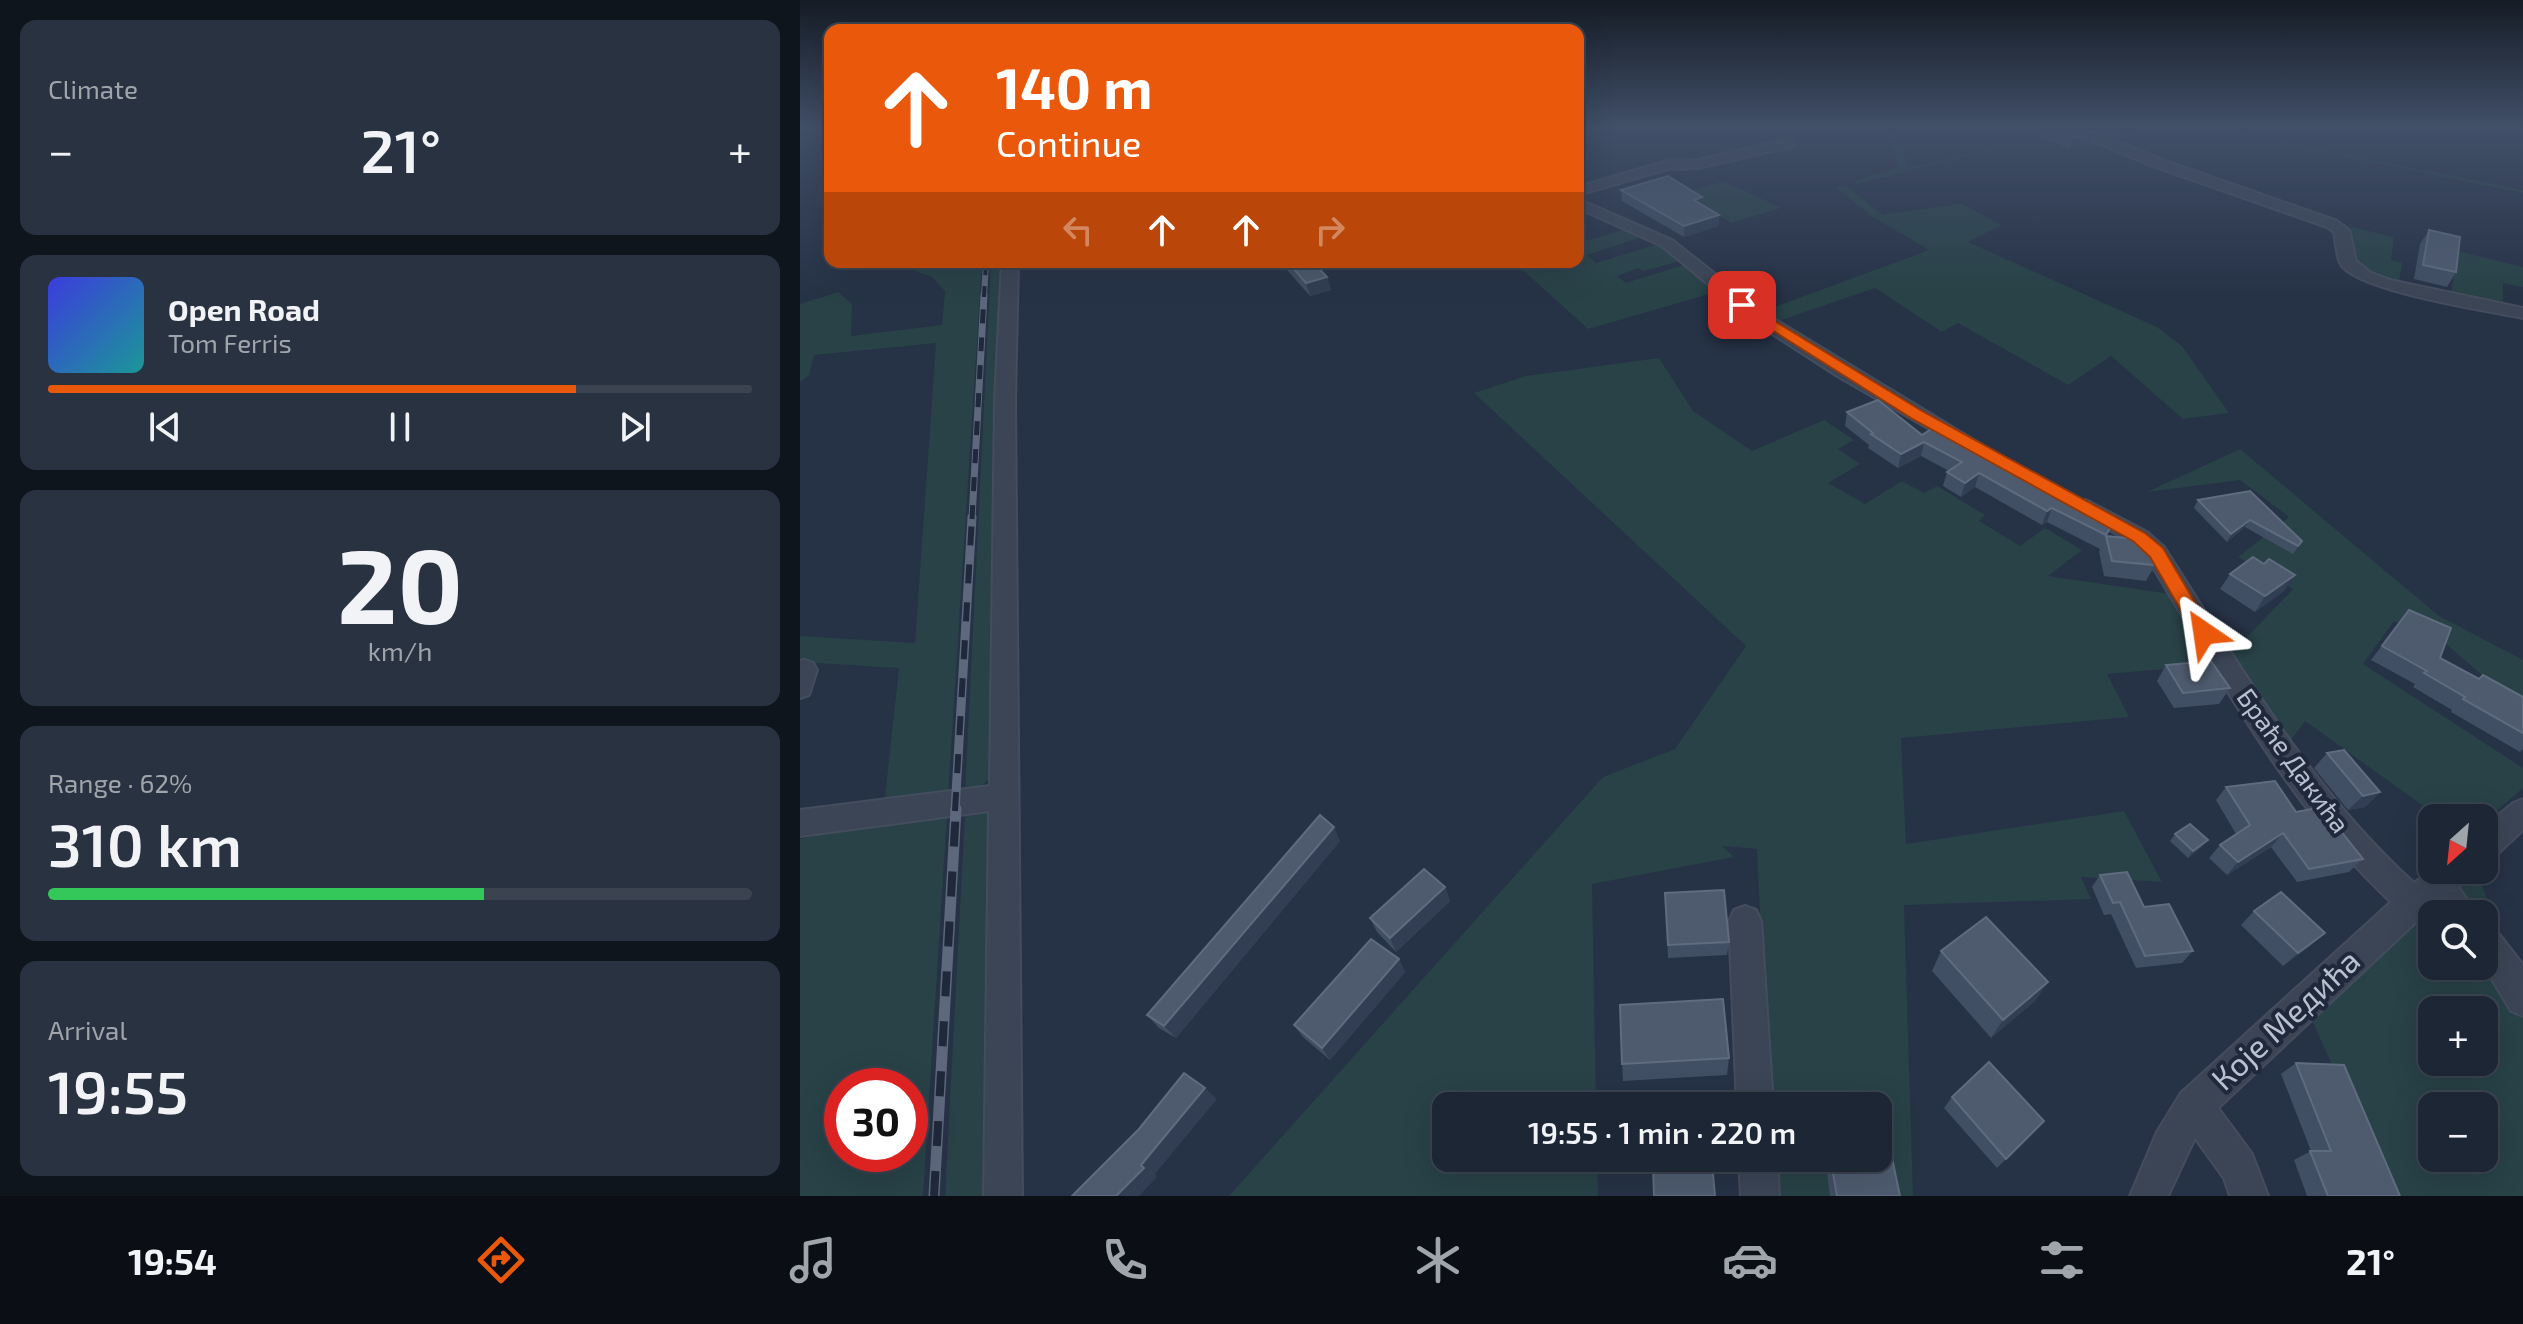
<!DOCTYPE html>
<meta charset="utf-8">
<style>
:root{--surface:#1c2634;--page:#293240;--text:#f1f3f6;--muted:#a0a5ac;--line:#3a434f;--accent:#ea580c}
body{margin:0;font-family:"Exo 2",sans-serif;background:var(--page);color:var(--text);height:100vh;display:flex;flex-direction:column;font-size:30px;white-space:nowrap}
*{box-sizing:border-box;margin:0}
p{font-size:26px;color:var(--muted)}
.icon{flex:none;width:44px;height:44px;fill:none;stroke:currentColor;stroke-width:2;stroke-linecap:round;stroke-linejoin:round}
.map{position:relative;flex:1;overflow:hidden}
.drawer{display:flex;flex-direction:column;gap:20px;padding:20px;background:#0f151d;width:800px}
.drawer>*{flex:none}
.top-card{position:absolute;left:24px;top:24px;width:760px;height:244px;border-radius:16px;box-shadow:0 8px 32px #0002,0 0 0 2px var(--line);background:#ea580c;color:#fff;overflow:hidden}
.needle{width:52px;rotate:207deg}
.controls{position:absolute;left:1618px;top:804px;display:grid;gap:16px}
.controls a{display:grid;place-items:center;width:80px;height:80px;border-radius:16px;background:var(--surface);box-shadow:0 8px 32px #0002,0 0 0 2px var(--line);font-size:40px}
.speed{position:absolute;left:24px;top:1068px;display:flex;gap:16px;font-size:40px;font-weight:700;text-align:center}
.speed>*{display:grid;place-content:center;width:104px;height:104px;border-radius:50%;background:var(--surface);box-shadow:0 8px 32px #0002,0 0 0 2px var(--line);line-height:1}
.speed .limit{border:12px solid #d22;background:#fff;color:#111}
.pin{position:absolute;display:grid;place-items:center;width:68px;height:68px;color:#fff;margin:-34px;border-radius:16px;box-shadow:0 4px 12px #0006}
.me{position:absolute;width:88px;margin:-44px;rotate:328deg;stroke-linejoin:round;filter:drop-shadow(0 0 6px #0008)}
.turn{display:flex;align-items:center;gap:28px;height:168px;padding:0 40px;font-size:36px}
.turn .icon{width:104px;height:104px;stroke-width:2.5}
.turn b{display:block;font-size:56px;line-height:68px}
.lanes{display:flex;align-items:center;height:76px;padding:0 40px;background:#0003;justify-content:center;gap:40px;direction:ltr}
.lanes .off{opacity:.35}
.big{font-size:60px;font-weight:600;line-height:1.1}
.drawer .tile{flex:1;display:flex;flex-direction:column;justify-content:center;gap:12px;min-width:0;padding:0 28px;border-radius:16px;background:var(--page)}
.drawer .dial{align-items:center;gap:0}
.dial b{font-size:104px;line-height:1}
.song{display:flex;align-items:center;gap:24px}
.cover{width:96px;height:96px;border-radius:12px;background:linear-gradient(135deg,hsl(240 70% 55%),hsl(180 70% 35%))}
.played{height:8px;border-radius:4px;background:linear-gradient(90deg,var(--accent) 75%,var(--line) 75%)}
.keys{display:flex;justify-content:space-around;direction:ltr}
.heat{display:flex;justify-content:space-between;align-items:center;font-size:44px;direction:ltr}
.charge{height:12px;border-radius:6px;background:linear-gradient(90deg,#34c759 62%,var(--line) 0)}
.trip{position:absolute;left:632px;top:1092px;width:460px;height:80px;border-radius:16px;background:var(--surface);box-shadow:0 8px 32px #0002,0 0 0 2px var(--line);font-weight:600;line-height:80px;text-align:center}
.tab-bar{display:flex;height:128px;justify-content:space-around;align-items:center;background:#0b0f15;color:var(--muted)}
.tab-bar .icon{width:56px;height:56px}
.tab-bar .selected{color:var(--accent)}
.tab-bar b{font-size:36px;color:var(--text)}
main{display:flex;flex:1;min-height:0}
.map>svg:first-child{display:block}
.green{fill:#284247;fill-rule:evenodd}
.lines{fill:none;stroke-linecap:round;stroke-linejoin:round}
.minor-casing{stroke:#444d5e;stroke-width:4}
.minor{fill:#3b4555;fill-rule:evenodd}
.rail-far3-casing{stroke:#5d687c;stroke-width:6}
.rail-far2-casing{stroke:#5d687c;stroke-width:7}
.rail-far1-casing{stroke:#5d687c;stroke-width:9}
.rail-casing{stroke:#5d687c;stroke-width:11}
.rail-far3{stroke:#1f293b;stroke-width:4;stroke-dasharray:11;stroke-linecap:butt}
.rail-far2{stroke:#1f293b;stroke-width:5;stroke-dasharray:14;stroke-linecap:butt}
.rail-far1{stroke:#1f293b;stroke-width:6;stroke-dasharray:19;stroke-linecap:butt}
.rail{stroke:#1f293b;stroke-width:8;stroke-dasharray:25;stroke-linecap:butt}
.wall{fill:#414f64}
.shaded-wall{fill:#313e53}
.building{fill:#4e5b6f;stroke:#5f6b7e;stroke-width:2}
.route{fill:#ea580c;stroke:#983908;stroke-width:2}
.labels{text-anchor:middle;stroke-width:8;stroke-linejoin:round;paint-order:stroke}
.street-label{font-size:26px;fill:#b9c0ce;stroke:#1f293b}
.near-street-label{font-size:32px;fill:#b9c0ce;stroke:#1f293b}
</style>
<main>
<section class="drawer">
<div class="tile"><p>Climate</p>
<div class="heat"><a>−</a><b class="big">21°</b><a>+</a></div>
</div>
<div class="tile">
<div class="song"><i class="cover"></i><div><b>Open Road</b><p>Tom Ferris</p></div></div>
<div class="played"></div>
<div class="keys"><svg class="icon" aria-label="previous" viewBox="0 0 24 24"><path d="M18 5L8 12l10 7zM5 5v14"/></svg><svg class="icon" aria-label="pause" viewBox="0 0 24 24"><path d="M8 5v14M16 5v14"/></svg><svg class="icon" aria-label="next" viewBox="0 0 24 24"><path d="M6 5l10 7-10 7zM19 5v14"/></svg></div>
</div>
<div class="tile dial"><b>20</b><p>km/h</p></div>
<div class="tile"><p>Range · 62%</p><b class="big">310 km</b><div class="charge"></div></div>
<div class="tile"><p>Arrival</p><b class="big">19:55</b></div>
</section>
<div class="map">
<svg width="1723" height="1196" viewBox="0 0 1723 1196">
<rect width="100%" height="100%" fill="#263246"/>
<g class="green">
<polygon points="1086,128 1096,128 1108,167 1213,145 1057,184 1055,180 1099,167"/>
<polygon points="1423,130 1723,190 1723,193 1421,132"/>
<polygon points="923,181 981,208 931,223 883,194"/>
<polygon points="1046,186 1083,215 1161,203 1201,225 1168,242 1357,327 1382,346 1429,413 1383,419 1311,356 1268,385 1158,323 1142,332 1075,288 973,323 958,313 1129,250 1073,217 1036,188"/>
<path d="M1551,227L1594,237L1591,260L1602,263L1599,283C1581,280 1557,272 1551,253C1548,245 1551,235 1551,227Z"/>
<polygon points="831,228 848,235 787,255 796,263 859,244 880,261 843,271 838,268 817,276 826,283 884,265 920,291 788,329 714,262 778,262 778,243"/>
<polygon points="1657,251 1723,267 1723,287 1703,283 1703,306 1651,295"/>
<polygon points="119,262 182,262 148,798 84,806 99,668 0,662 0,636 115,643 136,343 14,355 9,375 0,382 0,304 38,292 52,304 51,336 142,325 145,291 132,277 116,271"/>
<polygon points="191,262 202,262 196,406 191,777 178,789 165,793"/>
<polygon points="859,358 893,411 952,451 1024,420 1054,440 1038,449 1060,464 1028,483 1065,504 1102,481 1124,493 1137,486 1185,515 1179,521 1220,546 1245,528 1282,550 1248,576 1371,594 1410,665 1307,674 1329,717 1101,738 1106,844 1324,811 1362,882 1281,877 1291,899 1104,905 1113,1196 975,1196 972,1158 1078,1158 1078,1106 969,1106 957,849 922,846 934,857 792,884 796,1106 646,1106 646,1158 797,1158 798,1196 429,1196 803,777 875,749 946,646 674,393 726,376"/>
<polygon points="1440,449 1639,616 1723,660 1723,703 1683,676 1644,642 1594,621 1563,664 1723,768 1723,788 1684,822 1684,818 1640,818 1505,721 1483,751 1426,659 1493,589 1438,557 1489,517 1440,480 1347,492"/>
<polygon points="190,811 182,1196 145,1196 165,813"/>
<path d="M147,815L123,1196H0V839L39,830ZM42,1086H110V1154H42Z"/>
<path d="M1669,870H1676L1707,951L1723,965V1196H1590L1508,1011ZM1632,914H1684V966H1632ZM1632,1010H1684V1062H1632ZM1632,1106H1684V1158H1632Z"/>
</g>
<g class="lines">
<defs>
<g id="minor">
<path d="M1278,129H1288L1360,159L1537,221L1549,230L1556,261L1571,273L1590,280L1723,308V318C1689,311 1553,291 1540,263C1536,254 1536,241 1534,232L1527,227L1350,165L1278,135Z"/>
<polygon points="989,139 994,140 994,146 898,168 868,169 778,195 778,187 867,161 898,160"/>
<polygon points="778,199 872,240 966,314 1190,450 1187,454 1173,454 1039,377 954,322 862,246 778,208"/>
<polygon points="202,262 218,262 215,401 222,1196 184,1196 189,811 0,836 0,810 190,786 195,401"/>
<path d="M1286,500L1347,532L1364,547C1440,665 1509,788 1614,883L1632,870H1671L1667,880L1658,887L1677,914H1641L1634,905L1418,1108L1452,1154L1468,1196H1430L1424,1178L1395,1138L1368,1196H1330L1357,1132L1381,1093L1591,902C1487,805 1421,679 1348,559L1331,542L1278,512L1275,507L1278,502Z"/>
<polygon points="4,660 13,663 17,670 9,695 0,698 0,661"/>
<polygon points="1723,799 1723,830 1695,856 1684,859 1684,827 1713,803"/>
<polygon points="945,906 956,910 961,921 973,1106 937,1106 929,921 934,910"/>
<polygon points="1684,924 1695,929 1723,965 1723,1016 1711,1011 1684,966"/>
<polygon points="939,1158 977,1158 979,1196 941,1196"/>
</g>
</defs>
<use href="#minor" class="minor-casing"/>
<use href="#minor" class="minor"/>
<defs>
<polyline id="rail-far3" points="184,297 186,262"/>
<polyline id="rail-far2" points="172,519 184,295"/>
<polyline id="rail-far1" points="155,811 172,517"/>
<polyline id="rail" points="134,1196 156,809"/>
</defs>
<use href="#rail-far3" class="rail-far3-casing"/>
<use href="#rail-far2" class="rail-far2-casing"/>
<use href="#rail-far1" class="rail-far1-casing"/>
<use href="#rail" class="rail-casing"/>
<use href="#rail-far3" class="rail-far3"/>
<use href="#rail-far2" class="rail-far2"/>
<use href="#rail-far1" class="rail-far1"/>
<use href="#rail" class="rail"/>
</g>
<g class="wall">
<polygon points="1229,128 1283,128 1296,133 1292,144 1270,149 1239,136"/>
<polygon points="1293,128 1353,128 1352,131 1319,139"/>
<polygon points="821,190 902,204 919,215 918,226 884,237 822,201"/>
<polygon points="1629,230 1656,272 1647,287 1614,279 1620,244"/>
<polygon points="435,262 470,262 449,270"/>
<polygon points="480,262 513,262 527,277 531,290 510,296"/>
<polygon points="1047,412 1122,435 1307,536 1355,565 1346,581 1304,576 1299,552 1301,546 1300,549 1247,522 1242,525 1175,487 1161,497 1143,486 1147,472 1149,471 1121,456 1098,468 1068,448 1069,445 1045,426"/>
<polygon points="1450,491 1502,541 1493,554 1445,527 1427,542 1394,508 1398,500"/>
<polygon points="1430,574 1484,591 1455,612 1420,589"/>
<polygon points="1609,610 1640,658 1679,679 1723,697 1723,749 1720,752 1651,712 1652,710 1613,687 1615,684 1571,660"/>
<polygon points="1366,665 1430,688 1419,704 1374,708 1357,681"/>
<polygon points="1527,753 1580,792 1565,807 1548,810 1514,768"/>
<polygon points="1426,787 1496,812 1563,859 1549,872 1497,882 1471,847 1427,875 1409,858 1420,845 1436,834 1416,800"/>
<polygon points="1375,834 1402,847 1388,858 1370,841"/>
<polygon points="540,841 376,1038 359,1028 347,1015"/>
<polygon points="1300,875 1344,907 1393,951 1382,963 1336,968 1311,914 1304,915 1292,887"/>
<polygon points="645,887 650,901 596,952 577,932 570,918"/>
<polygon points="865,893 929,942 927,955 868,958"/>
<polygon points="1454,911 1525,933 1510,946 1483,966 1441,925"/>
<polygon points="1141,951 1248,982 1235,1001 1191,1038 1132,971"/>
<polygon points="599,959 605,972 530,1060 503,1037 494,1025"/>
<polygon points="929,1058 927,1075 823,1081 822,1064"/>
<polygon points="1496,1063 1600,1196 1507,1196 1494,1160 1511,1151 1481,1074"/>
<polygon points="1152,1097 1244,1121 1197,1168 1144,1108"/>
<polygon points="1031,1162 1100,1196 1030,1196 1027,1172"/>
</g>
<g class="shaded-wall">
<polygon points="1322,128 1353,128 1352,131 1319,139"/>
<polygon points="1296,133 1292,144 1270,149 1273,138"/>
<polygon points="919,215 918,226 884,237 884,226"/>
<polygon points="447,262 470,262 449,270"/>
<polygon points="527,277 531,290 510,296 506,283"/>
<polygon points="1124,442 1121,456 1098,468 1101,454"/>
<polygon points="1179,473 1175,487 1161,497 1165,483"/>
<polygon points="1252,508 1247,522 1242,525 1247,511"/>
<polygon points="1450,520 1445,527 1427,542 1431,534"/>
<polygon points="1495,575 1484,591 1455,612 1465,596"/>
<polygon points="1580,792 1565,807 1548,810 1563,796"/>
<polygon points="534,827 540,841 376,1038 364,1026"/>
<polygon points="1483,833 1471,847 1427,875 1438,862"/>
<polygon points="1408,840 1402,847 1388,858 1393,851"/>
<polygon points="645,887 650,901 596,952 590,938"/>
<polygon points="1525,933 1510,946 1483,966 1498,953"/>
<polygon points="599,959 605,972 530,1060 522,1048"/>
<polygon points="1248,982 1235,1001 1191,1038 1203,1020"/>
<polygon points="405,1088 417,1099 355,1174 357,1177 339,1196 316,1196"/>
</g>
<g class="building">
<polygon points="1248,128 1283,128 1296,133 1273,138"/>
<polygon points="868,176 902,197 894,200 919,215 884,226 821,190"/>
<polygon points="1629,230 1660,237 1656,272 1623,265"/>
<polygon points="488,262 513,262 527,277 506,283"/>
<polygon points="1078,400 1122,435 1136,426 1314,521 1306,535 1252,508 1247,511 1179,473 1165,483 1147,472 1162,462 1124,442 1101,454 1071,434 1073,433 1047,412"/>
<polygon points="1450,491 1502,541 1498,546 1450,520 1431,534 1398,500"/>
<polygon points="1306,536 1348,540 1355,565 1312,561"/>
<polygon points="1453,557 1464,564 1469,559 1495,575 1465,596 1430,574"/>
<polygon points="1609,610 1651,628 1640,658 1679,679 1683,675 1723,697 1723,733 1663,699 1665,697 1624,673 1627,671 1582,646"/>
<polygon points="1411,661 1430,688 1383,693 1366,665"/>
<polygon points="1544,750 1580,792 1563,796 1527,753"/>
<polygon points="1475,781 1496,812 1522,807 1563,859 1509,869 1483,833 1438,862 1420,845 1450,825 1426,787"/>
<polygon points="520,815 534,827 364,1026 347,1015"/>
<polygon points="1390,824 1408,840 1393,851 1375,834"/>
<polygon points="624,869 645,887 590,938 570,918"/>
<polygon points="1327,872 1344,907 1369,904 1393,951 1345,956 1320,902 1313,903 1300,875"/>
<polygon points="924,890 929,942 868,945 865,893"/>
<polygon points="1481,892 1525,933 1498,953 1454,911"/>
<polygon points="1186,917 1248,982 1203,1020 1141,951"/>
<polygon points="571,939 599,959 522,1048 494,1025"/>
<polygon points="923,999 929,1058 822,1064 820,1005"/>
<polygon points="1189,1062 1244,1121 1206,1159 1152,1097"/>
<polygon points="1496,1063 1544,1065 1600,1196 1528,1196 1510,1151 1531,1151"/>
<polygon points="384,1073 405,1088 341,1165 344,1168 316,1196 272,1196 339,1129"/>
<polygon points="1092,1158 1100,1196 1037,1196 1031,1162"/>
<polygon points="912,1163 915,1196 854,1196 853,1167"/>
</g>
<linearGradient id="sky" x2="0" y2="1"><stop stop-color="#151c26"/><stop offset="0.43" stop-color="#414f68"/><stop offset="1" stop-color="#414f68" stop-opacity="0"/></linearGradient>
<rect width="1723" height="295" fill="url(#sky)"/>
<polygon class="route" points="942,301 1122,411 1345,533 1363,548 1413,633 1410,638 1397,638 1350,557 1333,541 1111,418 937,308 935,305"/>
<g class="labels">
<g class="street-label">
<text transform="translate(1493 761) rotate(54)" y="9">Браће Дакића</text>
</g>
<g class="near-street-label">
<text transform="translate(1486 1020) rotate(-43)" y="11">Које Медића</text>
</g>
</g>
</svg>
<div class="controls">
<a><svg class="needle" viewBox="-14 -14 28 28"><path d="M0-13l5 13h-10z" fill="#e53935"/><path d="M0 13l5-13h-10z" fill="#a0a5ac"/></svg></a>
<a><svg class="icon" aria-label="search" viewBox="0 0 24 24"><circle cx="10" cy="10" r="6"/><path d="M15 15l6 6"/></svg></a>
<a>+</a>
<a>−</a>
</div>
<div class="speed"><div class="limit">30</div></div>
<div class="pin" style="left:942px;top:305px;background:#d93025"><svg class="icon" aria-label="arrive" viewBox="0 0 24 24"><path d="M6 21V4h12l-3 4 3 4H6"/></svg></div>
<svg class="me" style="left:1404px;top:633px" viewBox="-20 -20 40 40"><path d="M0-17L14 15 0 8-14 15z" fill="#ea580c" stroke="#fff" stroke-width="4"/></svg>
<div class="trip">19:55 · 1 min · 220 m</div>
<div class="top-card">
<div class="turn"><svg class="icon" aria-label="ahead" viewBox="0 0 24 24"><path d="M12 20V5M6 11l6-6 6 6"/></svg><div><b>140 m</b>Continue</div></div>
<div class="lanes"><svg class="icon off" aria-label="left" viewBox="0 0 24 24"><path d="M17 20v-9H6M10 6l-5 5 5 5"/></svg><svg class="icon" aria-label="ahead" viewBox="0 0 24 24"><path d="M12 20V5M6 11l6-6 6 6"/></svg><svg class="icon" aria-label="ahead" viewBox="0 0 24 24"><path d="M12 20V5M6 11l6-6 6 6"/></svg><svg class="icon off" aria-label="right" viewBox="0 0 24 24"><path d="M7 20v-9h11M14 6l5 5-5 5"/></svg></div>
</div>
</div>
</main>
<nav class="tab-bar">
<b>19:54</b>
<svg class="icon selected" aria-label="directions" viewBox="0 0 24 24"><path d="M12 3l9 9-9 9-9-9zM9 14v-3h6M13 9l2 2-2 2"/></svg>
<svg class="icon" aria-label="music" viewBox="0 0 24 24"><path d="M9 18V5l10-2v13"/><circle cx="6" cy="18" r="3"/><circle cx="16" cy="16" r="3"/></svg>
<svg class="icon" aria-label="phone" viewBox="0 0 24 24"><path d="M5 4h4l2 5-3 2q2 4 5 5l2-3 5 2v4C11 20 4 13 5 4z"/></svg>
<svg class="icon" aria-label="climate" viewBox="0 0 24 24"><path d="M12 3v18M4 7l16 10M4 17L20 7"/></svg>
<svg class="icon" aria-label="car" viewBox="0 0 24 24"><path d="M5 17H2v-5l4-1 3-4h7l3 4 3 1v5h-3M9 17h6M6 11h13"/><circle cx="7" cy="17" r="2"/><circle cx="17" cy="17" r="2"/></svg>
<svg class="icon" aria-label="filters" viewBox="0 0 24 24"><path d="M4 7h16M4 17h16"/><circle cx="9" cy="7" r="2"/><circle cx="15" cy="17" r="2"/></svg>
<b>21°</b>
</nav>
